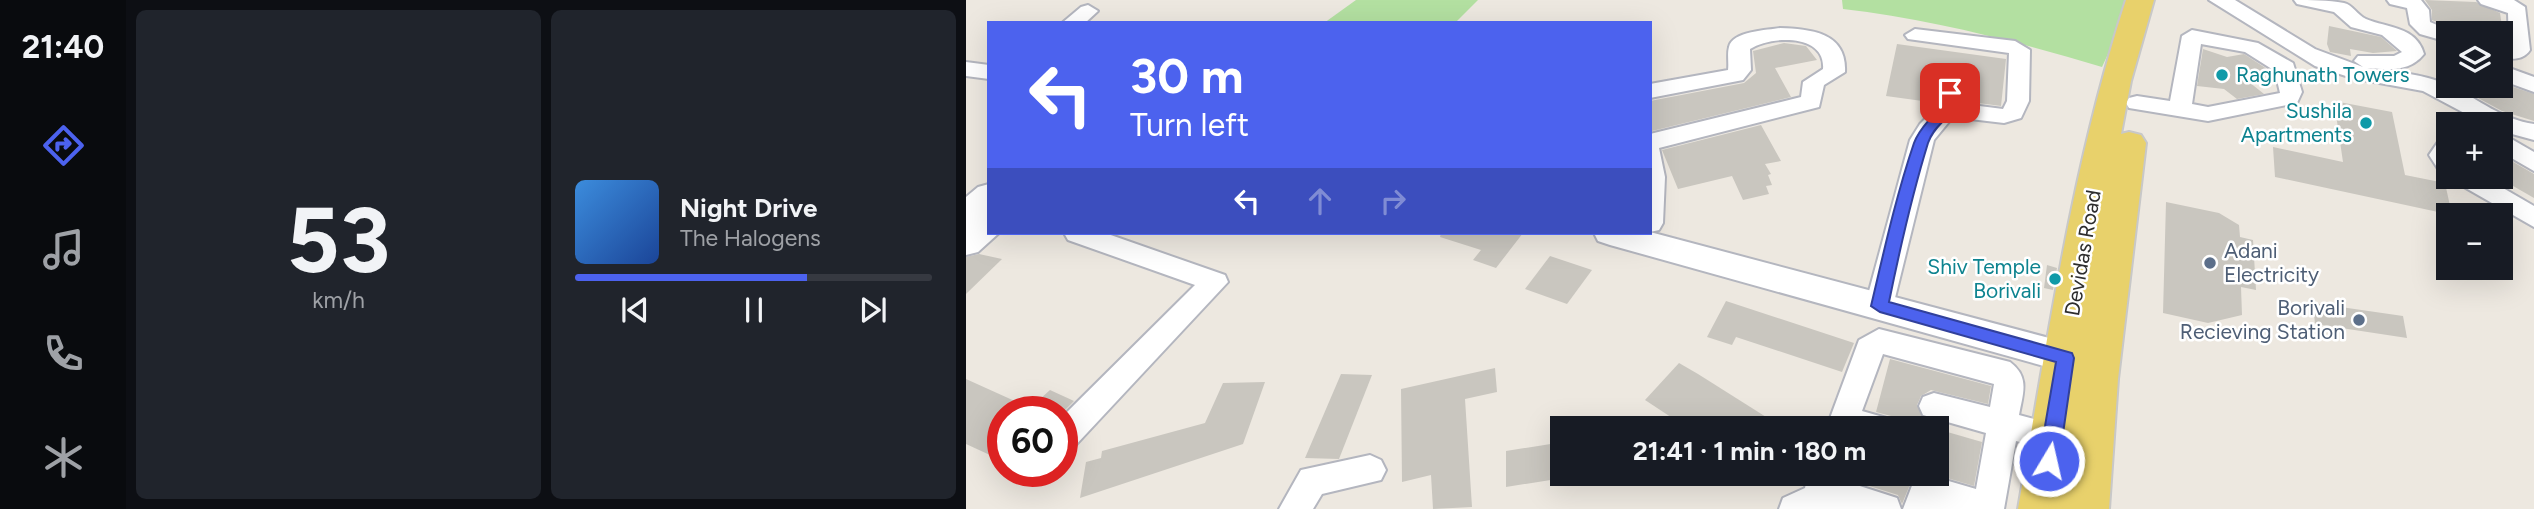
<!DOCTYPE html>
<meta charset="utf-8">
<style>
:root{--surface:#171b24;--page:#20242c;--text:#f1f3f6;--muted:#9ea1a6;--line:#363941;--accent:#4c62ee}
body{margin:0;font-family:Figtree,sans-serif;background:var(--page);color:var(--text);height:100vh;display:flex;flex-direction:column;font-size:26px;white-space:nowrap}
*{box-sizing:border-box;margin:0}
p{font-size:23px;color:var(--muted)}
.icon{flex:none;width:38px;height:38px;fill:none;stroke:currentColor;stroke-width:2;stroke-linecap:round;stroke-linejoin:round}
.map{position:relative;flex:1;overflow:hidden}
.sheet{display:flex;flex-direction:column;gap:10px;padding:10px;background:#0d0f14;width:840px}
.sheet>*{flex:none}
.banner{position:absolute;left:21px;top:21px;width:665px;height:214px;border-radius:0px;box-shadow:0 7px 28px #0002;background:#4c62ee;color:#fff;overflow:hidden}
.buttons{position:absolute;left:1470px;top:21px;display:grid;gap:14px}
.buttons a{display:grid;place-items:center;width:77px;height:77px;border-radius:0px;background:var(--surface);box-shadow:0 7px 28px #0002;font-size:35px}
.speed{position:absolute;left:21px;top:396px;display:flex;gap:14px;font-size:35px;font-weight:700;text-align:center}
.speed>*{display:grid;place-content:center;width:91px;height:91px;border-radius:50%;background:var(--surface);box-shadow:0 7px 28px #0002;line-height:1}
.speed .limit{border:10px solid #d22;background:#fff;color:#111}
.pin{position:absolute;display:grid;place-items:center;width:60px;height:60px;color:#fff;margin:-30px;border-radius:14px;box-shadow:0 4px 10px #0006}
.me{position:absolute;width:77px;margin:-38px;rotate:9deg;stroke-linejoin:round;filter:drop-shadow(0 0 5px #0008)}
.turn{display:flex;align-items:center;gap:24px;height:147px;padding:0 28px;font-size:32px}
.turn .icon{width:91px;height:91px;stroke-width:2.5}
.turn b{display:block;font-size:49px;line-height:60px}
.lanes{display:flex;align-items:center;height:66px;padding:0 28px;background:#0003;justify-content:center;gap:35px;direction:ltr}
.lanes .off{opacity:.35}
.sheet .widget{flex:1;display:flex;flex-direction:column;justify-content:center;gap:10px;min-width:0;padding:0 24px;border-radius:10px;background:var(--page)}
.sheet .dial{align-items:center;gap:0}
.dial b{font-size:91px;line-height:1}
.song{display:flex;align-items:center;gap:21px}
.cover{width:84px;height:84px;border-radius:10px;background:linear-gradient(135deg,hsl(210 70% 55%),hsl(220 70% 35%))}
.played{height:7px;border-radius:4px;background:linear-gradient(90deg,var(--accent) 65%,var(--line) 65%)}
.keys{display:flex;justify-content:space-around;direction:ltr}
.sheet .tiles{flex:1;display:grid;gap:10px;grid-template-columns:repeat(2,1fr)}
.trip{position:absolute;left:584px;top:416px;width:399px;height:70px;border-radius:0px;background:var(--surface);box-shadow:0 7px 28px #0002;font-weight:700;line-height:70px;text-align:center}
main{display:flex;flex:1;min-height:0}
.dock{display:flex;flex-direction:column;width:126px;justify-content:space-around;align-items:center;background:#090b0e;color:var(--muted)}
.dock .icon{width:49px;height:49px}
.dock .on{color:var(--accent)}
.dock b{font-size:32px;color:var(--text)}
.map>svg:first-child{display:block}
.green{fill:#b3e0a1}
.building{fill:#c9c6bf}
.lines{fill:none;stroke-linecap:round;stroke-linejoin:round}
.minor-casing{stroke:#b4b6bf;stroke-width:4}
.tertiary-casing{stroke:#b4b6bf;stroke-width:4}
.primary-casing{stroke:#c8c8c8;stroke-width:4}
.minor{fill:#fff;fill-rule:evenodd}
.tertiary{fill:#fff;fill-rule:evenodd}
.primary{fill:#e8d16b;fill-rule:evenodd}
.route{fill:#4c62ee;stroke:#31409b;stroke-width:2}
.culture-dot{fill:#0f9aa8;stroke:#fff;stroke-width:2.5}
.service-dot{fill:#5c6f8a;stroke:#fff;stroke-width:2.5}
.labels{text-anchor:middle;stroke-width:5;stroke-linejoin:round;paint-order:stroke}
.culture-label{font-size:21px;fill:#0d838f;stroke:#fff;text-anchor:end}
.service-label{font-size:21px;fill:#4e5e75;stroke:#fff;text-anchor:start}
.street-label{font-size:21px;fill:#2d2d2d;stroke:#fff}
</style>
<main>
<nav class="dock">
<b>21:40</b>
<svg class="icon on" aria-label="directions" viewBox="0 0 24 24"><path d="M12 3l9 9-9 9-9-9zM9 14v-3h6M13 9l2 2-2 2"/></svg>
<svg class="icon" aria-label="music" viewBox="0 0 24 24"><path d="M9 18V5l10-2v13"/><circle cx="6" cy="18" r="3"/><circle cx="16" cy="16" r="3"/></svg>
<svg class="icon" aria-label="phone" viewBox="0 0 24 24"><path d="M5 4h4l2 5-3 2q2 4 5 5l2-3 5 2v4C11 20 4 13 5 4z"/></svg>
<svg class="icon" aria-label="climate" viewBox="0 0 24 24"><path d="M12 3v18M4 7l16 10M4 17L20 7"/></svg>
</nav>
<section class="sheet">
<div class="tiles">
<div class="widget dial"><b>53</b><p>km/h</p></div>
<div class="widget">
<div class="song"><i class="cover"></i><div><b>Night Drive</b><p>The Halogens</p></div></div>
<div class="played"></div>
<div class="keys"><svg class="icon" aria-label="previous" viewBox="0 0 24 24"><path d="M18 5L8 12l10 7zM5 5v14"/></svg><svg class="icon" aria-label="pause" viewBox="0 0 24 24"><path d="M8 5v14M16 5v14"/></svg><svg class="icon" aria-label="next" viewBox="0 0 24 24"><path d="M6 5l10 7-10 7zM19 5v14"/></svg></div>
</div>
</div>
</section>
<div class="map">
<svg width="1568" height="509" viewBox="0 0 1568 509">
<rect width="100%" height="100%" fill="#ede8e0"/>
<g class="green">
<polygon points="390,0 512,0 489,23 358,23"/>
<path d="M876,0H1167L1136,67C1052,42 965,19 877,9Z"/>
</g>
<g class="building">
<polygon points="1459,0 1510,2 1534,13 1537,33 1492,31 1466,20 1466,10"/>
<polygon points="1363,26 1415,37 1431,51 1407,53 1384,49 1385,56 1364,52 1361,44"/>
<polygon points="818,43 840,46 851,60 809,68 825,97 686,131 684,101 778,83 790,73 787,51"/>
<polygon points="931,44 1040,59 1035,106 982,99 971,103 920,96"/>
<polygon points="1237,49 1261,57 1278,54 1301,69 1278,78 1298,94 1271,99 1258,89 1231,86"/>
<polygon points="1535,83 1568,94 1568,121 1536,111 1490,86 1535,86"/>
<polygon points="1368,101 1426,112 1439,175 1479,183 1486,215 1309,177 1307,147 1377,162"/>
<polygon points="795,125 815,161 799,164 805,174 802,175 806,185 800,186 803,194 777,200 766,176 712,189 696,150"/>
<polygon points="1535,155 1568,174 1568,198 1535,179"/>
<polygon points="1200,202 1253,213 1273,225 1274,237 1287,240 1290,290 1275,287 1276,315 1242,323 1197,313"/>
<polygon points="475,233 557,233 530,268 507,260 515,250 474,237"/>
<polygon points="13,254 36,259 0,294 0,257"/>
<polygon points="584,256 626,270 601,304 559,289"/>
<polygon points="1081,265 1091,268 1087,290 1078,288"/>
<polygon points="760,301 888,343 876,372 770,337 766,345 741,337"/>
<polygon points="1347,303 1437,316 1441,338 1349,324"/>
<polygon points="924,359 1025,386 1022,404 965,390 955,396 951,405 959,418 956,429 937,429 937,425 928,423 925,416 910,412"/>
<polygon points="713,363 732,374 819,429 723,429 679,400"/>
<polygon points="529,368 531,392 499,399 506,507 467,509 465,475 436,482 435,389"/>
<polygon points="375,374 406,375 373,459 339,458"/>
<polygon points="0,379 64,408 84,390 108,401 98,411 37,411 37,461 0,444"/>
<polygon points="299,382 277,444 114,498 120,462 135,458 136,451 239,423 257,383"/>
<polygon points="971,429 1016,442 1008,486 971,475"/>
<polygon points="597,442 597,478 540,487 540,451"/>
<polygon points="876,474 953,474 945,482 936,504 932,495 875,477"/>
</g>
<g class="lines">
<defs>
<g id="minor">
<path d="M1243,0H1269L1349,49L1397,67L1388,61L1392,56H1428L1436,52L1416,35L1385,27L1368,12L1331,4L1328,0C1345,0 1362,0 1378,3C1387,5 1391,15 1400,19C1421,28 1450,26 1458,54C1443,73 1422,69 1401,68C1429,72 1459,74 1485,86C1512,99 1537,120 1568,124V140L1535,131V124H1519L1457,91L1386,78L1349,66Z"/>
<polygon points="1421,0 1455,0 1463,10 1464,22 1490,33 1482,33 1482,42 1454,34 1444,24 1441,8 1424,4"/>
<path d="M1512,0H1548L1559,7L1564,50C1558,60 1545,60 1535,57V44L1543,46L1542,13L1515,4Z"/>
<polygon points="122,5 132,11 119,23 96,23 115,7"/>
<path d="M814,28C846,29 881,33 879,72L858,85L853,107L693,148L699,177L697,223L693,230L684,232V134L835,97L837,82L857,69C860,34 806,35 784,49L785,70L777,80L684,98V84L762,70C763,63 761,54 763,47C766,31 802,30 814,28Z"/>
<polygon points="949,29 1049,41 1064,50 1063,101 1055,118 1038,123 987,117 968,140 927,306 923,314 913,317 903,314 899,306 944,140 954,124 974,104 982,102 1037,109 1041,101 1043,53 942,39 939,35"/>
<path d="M1226,30L1292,43L1327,63L1336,92L1331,103L1242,121L1163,108L1160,103L1163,98L1171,96L1204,101L1216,36ZM1235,44L1279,52L1309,71L1314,93L1242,107L1226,104Z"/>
<polygon points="0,62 23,65 23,79 0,76"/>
<polygon points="1535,65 1568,77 1568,92 1535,80"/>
<polygon points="1535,133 1568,152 1568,171 1535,152"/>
<polygon points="1482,137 1482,174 1474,172 1463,155 1474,139"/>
<polygon points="1488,177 1518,177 1568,206 1568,227 1491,183"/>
<polygon points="98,233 139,233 259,275 262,282 107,448 96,452 96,417 229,285 102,240"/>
<path d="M913,329L1044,362C1064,377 1057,393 1053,415L1098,427L1103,437L1098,447L1087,451L1050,441L1038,509H937L947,483L962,475L1010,489L1020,433L957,415L953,406L957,397L968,393L1024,407L1028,384L917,354L896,411L924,419L928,429H860L893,340Z"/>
<polygon points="404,455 415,460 420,470 415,480 356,494 347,509 313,509 335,470"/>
<polygon points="842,474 874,474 872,479 931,498 935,509 813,509 817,498 839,488"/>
</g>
<g id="tertiary">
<polygon points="23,184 23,233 33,233 12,252 0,255 0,197 12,187"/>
<polygon points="684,232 1121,348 1134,352 1139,363 1134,374 1121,378 644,245 632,241 628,233"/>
</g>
<path id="primary" d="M1160,0H1188L1165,81L1155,134L1163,132L1175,135L1180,143L1152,379L1143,509H1052C1082,338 1106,165 1160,0Z"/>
</defs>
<use href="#minor" class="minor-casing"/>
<use href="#tertiary" class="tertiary-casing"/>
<use href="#primary" class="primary-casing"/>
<use href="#minor" class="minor"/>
<use href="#tertiary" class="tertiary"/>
<use href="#primary" class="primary"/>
</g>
<path class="route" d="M984,89L991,93C987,122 970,120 962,143C946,195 934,248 923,302L1106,353L1108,358L1093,461L1090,467L1083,470L1076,467L1073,461L1090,362L914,312L905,306C918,251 930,196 948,143C956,121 974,116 977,93Z"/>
<g class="culture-dot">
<circle cx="1256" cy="75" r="7"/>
<circle cx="1400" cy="123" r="7"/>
<circle cx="1089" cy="279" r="7"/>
</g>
<g class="service-dot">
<circle cx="1244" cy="263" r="7"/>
<circle cx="1393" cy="320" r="7"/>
</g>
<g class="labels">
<g class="culture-label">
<text x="1270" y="82" text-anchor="start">Raghunath Towers</text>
<text x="1386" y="118">Sushila<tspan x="1386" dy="24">Apartments</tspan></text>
<text x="1075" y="274">Shiv Temple<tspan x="1075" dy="24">Borivali</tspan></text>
</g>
<g class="service-label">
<text x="1258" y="258">Adani<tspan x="1258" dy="24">Electricity</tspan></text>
<text x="1379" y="315" text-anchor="end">Borivali<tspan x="1379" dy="24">Recieving Station</tspan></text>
</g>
<g class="street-label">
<text transform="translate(1117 253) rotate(-80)" y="7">Devidas Road</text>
</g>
</g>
</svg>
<div class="buttons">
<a><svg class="icon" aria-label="layers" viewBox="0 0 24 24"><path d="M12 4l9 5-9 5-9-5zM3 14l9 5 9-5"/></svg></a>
<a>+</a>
<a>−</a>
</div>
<div class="speed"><div class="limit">60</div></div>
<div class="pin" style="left:984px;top:93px;background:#d93025"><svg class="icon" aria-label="arrive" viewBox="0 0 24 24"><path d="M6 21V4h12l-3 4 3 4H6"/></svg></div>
<svg class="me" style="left:1083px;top:461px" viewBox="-20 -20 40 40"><circle r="17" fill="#4c62ee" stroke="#fff" stroke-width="3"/><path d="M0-11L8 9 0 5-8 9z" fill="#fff"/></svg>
<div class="trip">21:41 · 1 min · 180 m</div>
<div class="banner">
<div class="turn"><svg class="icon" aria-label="left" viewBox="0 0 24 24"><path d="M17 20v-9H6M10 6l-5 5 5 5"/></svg><div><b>30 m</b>Turn left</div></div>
<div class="lanes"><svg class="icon" aria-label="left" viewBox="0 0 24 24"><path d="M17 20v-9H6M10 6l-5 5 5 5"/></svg><svg class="icon off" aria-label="ahead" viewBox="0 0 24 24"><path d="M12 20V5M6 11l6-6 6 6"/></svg><svg class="icon off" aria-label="right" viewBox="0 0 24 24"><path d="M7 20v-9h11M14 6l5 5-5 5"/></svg></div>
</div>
</div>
</main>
